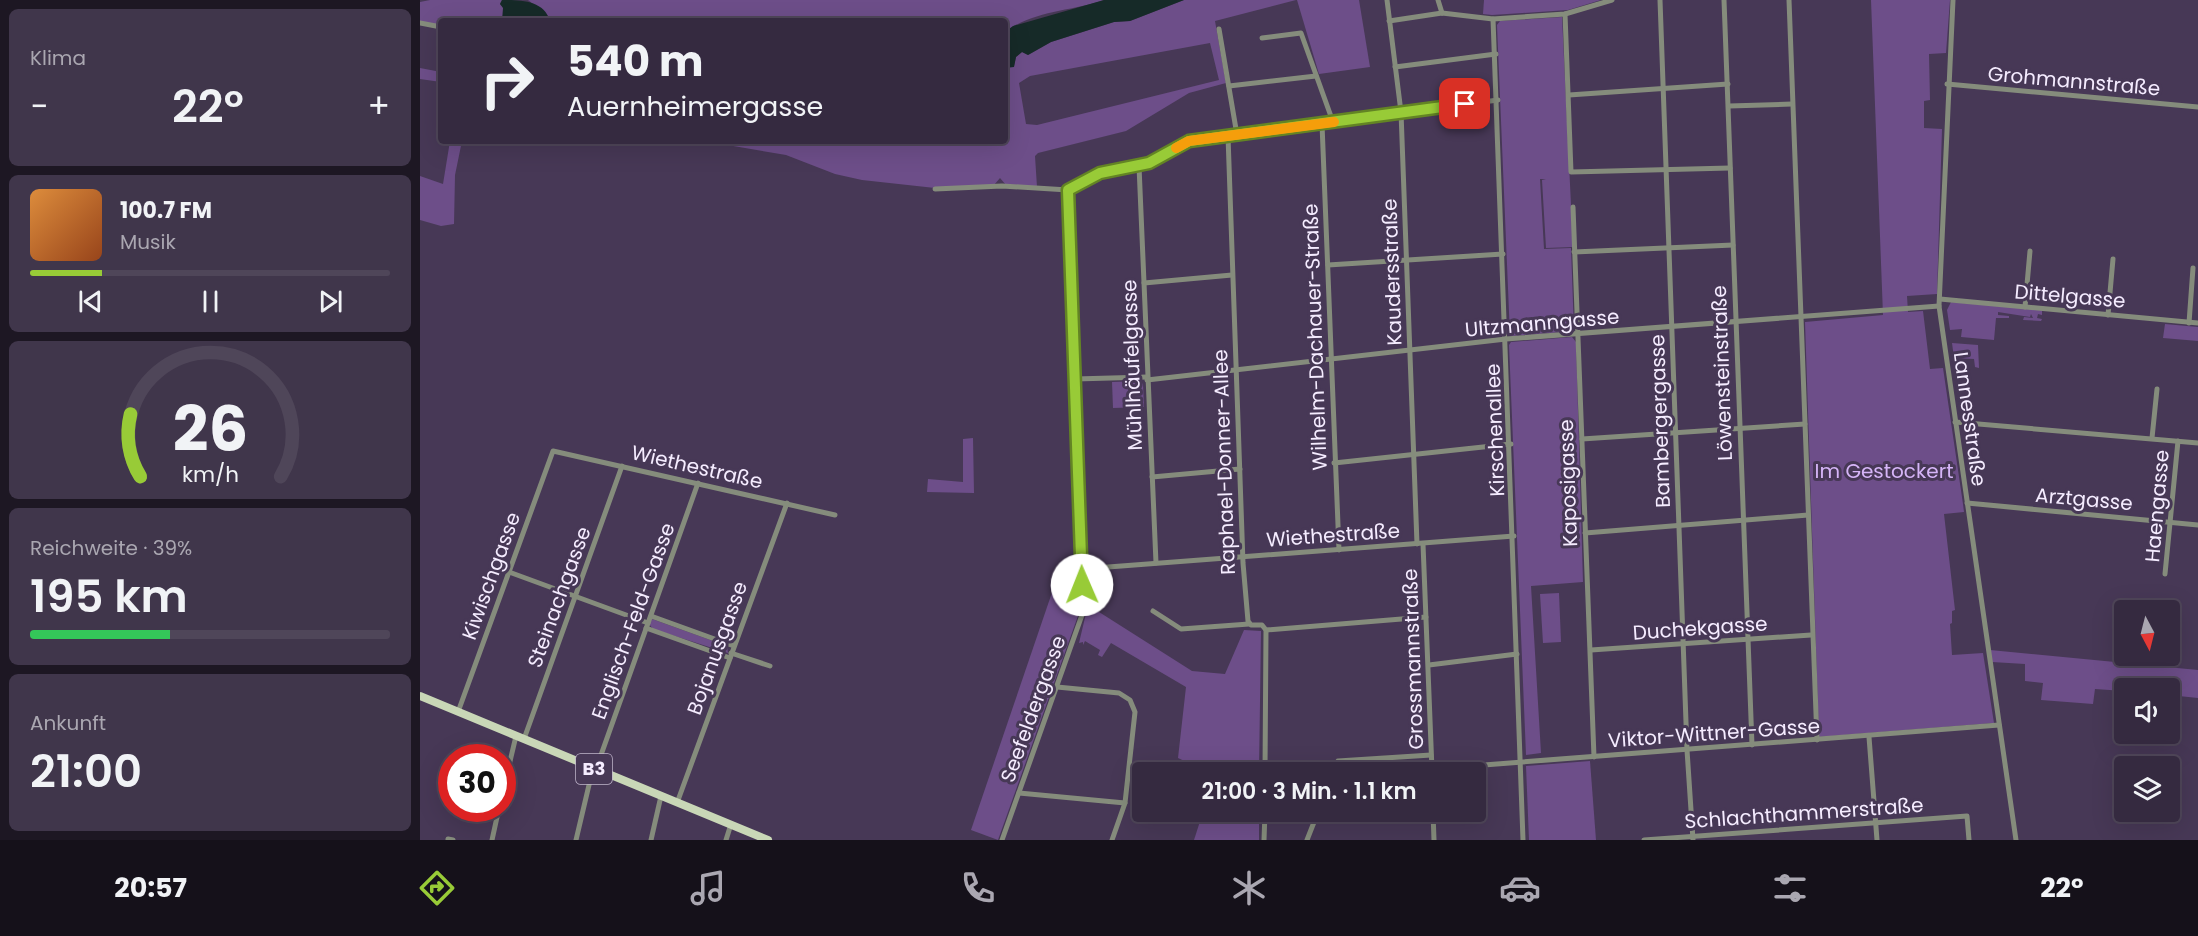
<!DOCTYPE html>
<html lang="de">
<meta charset="utf-8">
<style>
:root{--surface:#352a40;--page:#40364b;--text:#f1f3f6;--muted:#aaa7b1;--line:#4f4659;--accent:#98cb37}
body{margin:0;font-family:Poppins,sans-serif;background:var(--page);color:var(--text);height:100vh;display:flex;flex-direction:column;font-size:22px;white-space:nowrap}
*{box-sizing:border-box;margin:0}
p{font-size:20px;color:var(--muted)}
.icon{flex:none;width:33px;height:33px;fill:none;stroke:currentColor;stroke-width:2;stroke-linecap:round;stroke-linejoin:round}
.map{position:relative;flex:1;overflow:hidden}
.side{display:flex;flex-direction:column;gap:9px;padding:9px;background:#1d1723;width:420px}
.side>*{flex:none}
.guide{position:absolute;left:18px;top:18px;width:570px;height:126px;border-radius:6px;box-shadow:0 6px 24px #0002,0 0 0 2px var(--line);background:#352a40;color:var(--text);overflow:hidden}
.needle{width:39px;rotate:173deg}
.controls{position:absolute;left:1694px;top:600px;display:grid;gap:12px}
.controls a{display:grid;place-items:center;width:66px;height:66px;border-radius:6px;background:var(--surface);box-shadow:0 6px 24px #0002,0 0 0 2px var(--line);font-size:30px}
.speed{position:absolute;left:18px;top:744px;display:flex;gap:12px;font-size:30px;font-weight:700;text-align:center}
.speed>*{display:grid;place-content:center;width:78px;height:78px;border-radius:50%;background:var(--surface);box-shadow:0 6px 24px #0002,0 0 0 2px var(--line);line-height:1}
.speed .limit{border:9px solid #d22;background:#fff;color:#111}
.pin{position:absolute;display:grid;place-items:center;width:51px;height:51px;color:#fff;margin:-26px;border-radius:12px;box-shadow:0 3px 9px #0006}
.me{position:absolute;width:66px;margin:-33px;rotate:359deg;stroke-linejoin:round;filter:drop-shadow(0 0 4px #0008)}
.turn{display:flex;align-items:center;gap:21px;height:126px;padding:0 30px;font-size:27px}
.turn .icon{width:78px;height:78px;stroke-width:2.5}
.turn b{display:block;font-size:42px;line-height:51px}
.big{font-size:45px;font-weight:600;line-height:1.1}
.side .widget{flex:1;display:flex;flex-direction:column;justify-content:center;gap:9px;min-width:0;padding:0 21px;border-radius:9px;background:var(--page)}
.side .dial{align-items:center;gap:0}
.dial svg{height:156px;overflow:visible;fill:none;stroke:var(--line);stroke-width:7;stroke-linecap:round;text-anchor:middle}
.dial text{fill:var(--text);stroke:none}
.song{display:flex;align-items:center;gap:18px}
.cover{width:72px;height:72px;border-radius:9px;background:linear-gradient(135deg,hsl(30 70% 55%),hsl(20 70% 35%))}
.played{height:6px;border-radius:3px;background:linear-gradient(90deg,var(--accent) 20%,var(--line) 20%)}
.keys{display:flex;justify-content:space-around;direction:ltr}
.heat{display:flex;justify-content:space-between;align-items:center;font-size:33px;direction:ltr}
.charge{height:9px;border-radius:4px;background:linear-gradient(90deg,#34c759 39%,var(--line) 0)}
.trip{position:absolute;left:712px;top:762px;width:354px;height:60px;border-radius:6px;background:var(--surface);box-shadow:0 6px 24px #0002,0 0 0 2px var(--line);font-weight:600;line-height:60px;text-align:center}
.tabs{display:flex;height:96px;justify-content:space-around;align-items:center;background:#15111a;color:var(--muted)}
.tabs .icon{width:42px;height:42px}
.tabs .current{color:var(--accent)}
.tabs b{font-size:27px;color:var(--text)}
main{display:flex;flex:1;min-height:0}
.map>svg:first-child{display:block}
.green{fill:#6d4e89;fill-rule:evenodd}
.water{fill:#162a28}
.lines{fill:none;stroke-linecap:round;stroke-linejoin:round}
.street{stroke:#858c7c;stroke-width:5}
.primary{stroke:#c9d7b7;stroke-width:8}
.route-casing{stroke:#638424;stroke-width:15}
.route{stroke:#98cb37;stroke-width:10}
.slow{stroke:#f59e0b;stroke-width:10}
.labels{text-anchor:middle;stroke-width:6;stroke-linejoin:round;paint-order:stroke}
.shield{fill:#473856;stroke:#c1b6cc;stroke-width:1.5}
.shield-label{font-size:18px;font-weight:bold;fill:#f5ecff}
.street-label{font-size:20px;fill:#f5ecff;stroke:#473856}
.park-label{font-size:20px;fill:#d6b5f8;stroke:#473856}
</style>
<main>
<section class="side">
<div class="widget"><p>Klima</p>
<div class="heat"><a>−</a><b class="big">22°</b><a>+</a></div>
</div>
<div class="widget">
<div class="song"><i class="cover"></i><div><b>100.7 FM</b><p>Musik</p></div></div>
<div class="played"></div>
<div class="keys"><svg class="icon" aria-label="previous" viewBox="0 0 24 24"><path d="M18 5L8 12l10 7zM5 5v14"/></svg><svg class="icon" aria-label="pause" viewBox="0 0 24 24"><path d="M8 5v14M16 5v14"/></svg><svg class="icon" aria-label="next" viewBox="0 0 24 24"><path d="M6 5l10 7-10 7zM19 5v14"/></svg></div>
</div>
<div class="widget dial"><svg viewBox="0 0 100 80">
<path d="M14 69A42 42 0 1 1 86 69"/>
<path d="M14 69A42 42 0 0 1 9 37" stroke="#98cb37"/>
<text x="50" y="56" font-size="32" font-weight="700">26</text>
<text x="50" y="72" font-size="11">km/h</text>
</svg></div>
<div class="widget"><p>Reichweite · 39%</p><b class="big">195 km</b><div class="charge"></div></div>
<div class="widget"><p>Ankunft</p><b class="big">21:00</b></div>
</section>
<div class="map">
<svg width="1778" height="840" viewBox="0 0 1778 840">
<rect width="100%" height="100%" fill="#473856"/>
<g class="green">
<polygon points="10,0 82,0 80,4 84,8 82,21 21,21 21,26 0,21 0,2"/>
<path d="M108,0H684C652,11 612,11 585,32V21H130L128,16Z"/>
<path d="M764,0H876L795,21L806,83L769,93L706,131L618,153L615,156L617,187L586,185L580,178L574,185L515,188L442,180L415,174L366,155L284,141H585V68L594,66L596,57L602,52L608,55L631,42L694,22L710,21ZM790,43L799,80L617,125L606,124L599,83L610,76Z"/>
<polygon points="877,0 939,0 950,67 899,74"/>
<polygon points="1064,0 1181,0 1148,10 1072,15 1063,14"/>
<polygon points="1451,0 1530,0 1526,53 1509,54 1510,100 1504,101 1504,128 1522,129 1517,294 1487,296 1488,312 1503,311 1510,369 1523,368 1543,504 1544,512 1524,514 1535,610 1532,611 1532,623 1530,624 1532,655 1563,653 1574,723 1399,737 1385,322 1463,315"/>
<polygon points="1142,17 1153,247 1126,248 1122,180 1126,179 1120,179 1124,249 1151,248 1154,331 1090,336 1077,25 1080,21"/>
<polygon points="0,68 21,72 21,82 0,79"/>
<polygon points="30,141 42,141 35,175 34,224 21,226 0,220 0,176 23,184"/>
<polygon points="1531,302 1622,310 1622,315 1618,314 1617,318 1622,319 1621,321 1603,320 1604,317 1613,318 1611,314 1610,317 1578,312 1578,315 1589,316 1589,318 1576,318 1574,340 1541,337 1542,329 1530,330 1527,310"/>
<polygon points="1745,324 1778,327 1778,341 1743,338"/>
<polygon points="1152,337 1156,342 1163,582 1111,586 1121,753 1106,755 1089,345 1091,342"/>
<polygon points="1532,343 1558,345 1559,368 1555,367 1554,359 1534,358"/>
<polygon points="720,381 723,384 724,407 693,408 692,382"/>
<polygon points="553,438 554,493 507,492 508,479 543,482 543,439"/>
<polygon points="639,572 658,576 659,613 578,840 551,830"/>
<polygon points="1139,593 1141,642 1123,643 1120,594"/>
<polygon points="668,605 772,671 805,674 824,630 841,631 839,772 788,772 758,758 766,687 691,643 682,657 678,655 680,650 665,641 663,645 663,642 659,643"/>
<polygon points="232,619 307,646 308,653 233,629 229,624"/>
<polygon points="1570,650 1778,670 1778,698 1749,695 1749,688 1704,688 1704,691 1675,689 1673,704 1621,700 1623,683 1605,681 1605,664 1572,662"/>
<polygon points="1170,761 1176,840 1109,840 1106,766"/>
<polygon points="783,812 839,812 839,840 774,840"/>
</g>
<g class="water">
<path d="M82,0C100,0 124,0 130,21H82L83,8L80,4Z"/>
<polygon points="684,0 764,0 710,21 694,22 631,42 608,55 602,52 596,57 594,67 585,68 585,32 593,26"/>
</g>
<g class="lines">
<g class="street">
<polyline points="967,0 981,112 997,544"/>
<polyline points="1018,0 1022,13"/>
<polyline points="1240,0 1267,750 1273,840"/>
<polyline points="1304,0 1332,745"/>
<polyline points="1369,0 1397,740"/>
<polyline points="1533,0 1519,306 1596,840"/>
<polyline points="1145,14 1151,172 1310,168"/>
<polyline points="1073,19 1103,840"/>
<polyline points="969,21 1022,13 1073,19 1145,14 1192,0"/>
<polyline points="0,23 21,27"/>
<polyline points="799,29 817,135"/>
<polyline points="842,38 881,33 913,122"/>
<polyline points="975,67 1076,54"/>
<polyline points="1527,84 1778,107"/>
<polyline points="809,86 896,76"/>
<polyline points="1149,95 1308,84"/>
<polyline points="1309,106 1372,104"/>
<polyline points="902,124 919,550"/>
<polyline points="808,136 823,563 828,621 831,625 842,625 846,630 845,772"/>
<polyline points="719,166 736,563"/>
<polyline points="515,189 582,186 648,190 680,173 729,163 769,141 1078,100"/>
<polyline points="1153,207 1174,757"/>
<polyline points="1154,252 1313,245"/>
<polyline points="908,265 1083,254"/>
<polyline points="724,283 812,275"/>
<polyline points="1520,299 1778,323"/>
<polyline points="1605,307 1610,251"/>
<polyline points="1688,315 1693,259"/>
<polyline points="1769,323 1773,268"/>
<polyline points="655,379 727,377"/>
<polyline points="727,380 1086,339 1519,306"/>
<polyline points="1535,422 1778,443"/>
<polyline points="1732,438 1737,389"/>
<polyline points="1162,439 1385,424"/>
<polyline points="914,463 1091,444"/>
<polyline points="732,477 820,469"/>
<polyline points="1547,503 1778,525"/>
<polyline points="1165,533 1388,515"/>
<polyline points="1003,544 1012,770"/>
<polyline points="662,569 1094,536"/>
<polyline points="89,572 228,623"/>
<polyline points="1745,574 1758,441"/>
<polyline points="733,611 761,629 829,624"/>
<polyline points="231,616 314,646"/>
<polyline points="226,628 310,658"/>
<polyline points="846,630 1006,617"/>
<polyline points="1171,650 1391,635"/>
<polyline points="311,653 350,666"/>
<polyline points="1009,665 1097,654"/>
<polyline points="637,687 699,693 710,700 715,712 705,803"/>
<polyline points="38,712 133,451 415,515"/>
<polyline points="1449,737 1457,840"/>
<polyline points="104,739 202,466"/>
<polyline points="176,769 278,483"/>
<polyline points="1012,769 1579,725"/>
<polyline points="912,772 918,761 1011,755"/>
<polyline points="599,793 705,803 692,840"/>
<polyline points="82,795 96,736"/>
<polyline points="257,803 367,503"/>
<polyline points="1013,812 1014,840"/>
<polyline points="28,839 33,840"/>
<polyline points="72,840 79,808"/>
<polyline points="156,840 173,768"/>
<polyline points="231,840 241,796"/>
<polyline points="306,840 311,824"/>
<polyline points="582,840 662,615 648,190"/>
<polyline points="844,840 845,812"/>
<polyline points="887,840 898,812"/>
<polyline points="1224,840 1547,816 1549,840"/>
</g>
<polyline class="primary" points="0,696 348,840"/>
</g>
<g class="lines">
<defs>
<polyline id="route" points="662,585 648,190 680,173 729,163 769,141 1045,104"/>
</defs>
<use href="#route" class="route-casing"/>
<use href="#route" class="route"/>
<polyline class="slow" points="756,148 769,141 914,122"/>
</g>
<g class="labels">
<rect class="shield" x="156" y="754" width="36" height="30" rx="4.5"/>
<g class="shield-label">
<text x="174" y="775">B3</text>
</g>
<g class="street-label">
<text transform="translate(1654 81) rotate(5)" y="7">Grohmannstraße</text>
<text transform="translate(972 272) rotate(-92)" y="7">Kaudersstraße</text>
<text transform="translate(1650 296) rotate(5)" y="7">Dittelgasse</text>
<text transform="translate(1122 323) rotate(-5)" y="7">Ultzmanngasse</text>
<text transform="translate(895 337) rotate(-92)" y="7">Wilhelm-Dachauer-Straße</text>
<text transform="translate(712 365) rotate(-92)" y="7">Mühlhäufelgasse</text>
<text transform="translate(1302 373) rotate(-92)" y="7">Löwensteinstraße</text>
<text transform="translate(1550 419) rotate(82)" y="7">Lannesstraße</text>
<text transform="translate(1240 421) rotate(-92)" y="7">Bambergergasse</text>
<text transform="translate(1075 430) rotate(-92)" y="7">Kirschenallee</text>
<text transform="translate(804 462) rotate(-92)" y="7">Raphael-Donner-Allee</text>
<text transform="translate(277 467) rotate(13)" y="7">Wiethestraße</text>
<text transform="translate(1148 483) rotate(-92)" y="7">Kaposigasse</text>
<text transform="translate(1664 499) rotate(5)" y="7">Arztgasse</text>
<text transform="translate(1737 506) rotate(-85)" y="7">Haengasse</text>
<text transform="translate(913 535) rotate(-4)" y="7">Wiethestraße</text>
<text transform="translate(71 576) rotate(-70)" y="7">Kiwischgasse</text>
<text transform="translate(139 597) rotate(-70)" y="7">Steinachgasse</text>
<text transform="translate(213 621) rotate(-70)" y="7">Englisch-Feld-Gasse</text>
<text transform="translate(1280 628) rotate(-4)" y="7">Duchekgasse</text>
<text transform="translate(297 648) rotate(-70)" y="7">Bojanusgasse</text>
<text transform="translate(993 659) rotate(-92)" y="7">Grossmannstraße</text>
<text transform="translate(613 709) rotate(-70)" y="7">Seefeldergasse</text>
<text transform="translate(1294 733) rotate(-4)" y="7">Viktor-Wittner-Gasse</text>
<text transform="translate(1384 813) rotate(-4)" y="7">Schlachthammerstraße</text>
</g>
<g class="park-label">
<text x="1464" y="478">Im Gestockert</text>
</g>
</g>
</svg>
<div class="controls">
<a><svg class="needle" viewBox="-14 -14 28 28"><path d="M0-13l5 13h-10z" fill="#e53935"/><path d="M0 13l5-13h-10z" fill="#aaa7b1"/></svg></a>
<a><svg class="icon" aria-label="sound" viewBox="0 0 24 24"><path d="M4 9h4l5-4v14l-5-4H4zM17 9q2 3 0 6"/></svg></a>
<a><svg class="icon" aria-label="layers" viewBox="0 0 24 24"><path d="M12 4l9 5-9 5-9-5zM3 14l9 5 9-5"/></svg></a>
</div>
<div class="speed"><div class="limit">30</div></div>
<div class="pin" style="left:1045px;top:104px;background:#d93025"><svg class="icon" aria-label="arrive" viewBox="0 0 24 24"><path d="M6 21V4h12l-3 4 3 4H6"/></svg></div>
<svg class="me" style="left:662px;top:585px" viewBox="-20 -20 40 40"><circle r="19" fill="#fff"/><path d="M0-13L10 11 0 6-10 11z" fill="#98cb37"/></svg>
<div class="trip">21:00 · 3 Min. · 1.1 km</div>
<div class="guide">
<div class="turn"><svg class="icon" aria-label="right" viewBox="0 0 24 24"><path d="M7 20v-9h11M14 6l5 5-5 5"/></svg><div><b>540 m</b>Auernheimergasse</div></div>
</div>
</div>
</main>
<nav class="tabs">
<b>20:57</b>
<svg class="icon current" aria-label="directions" viewBox="0 0 24 24"><path d="M12 3l9 9-9 9-9-9zM9 14v-3h6M13 9l2 2-2 2"/></svg>
<svg class="icon" aria-label="music" viewBox="0 0 24 24"><path d="M9 18V5l10-2v13"/><circle cx="6" cy="18" r="3"/><circle cx="16" cy="16" r="3"/></svg>
<svg class="icon" aria-label="phone" viewBox="0 0 24 24"><path d="M5 4h4l2 5-3 2q2 4 5 5l2-3 5 2v4C11 20 4 13 5 4z"/></svg>
<svg class="icon" aria-label="climate" viewBox="0 0 24 24"><path d="M12 3v18M4 7l16 10M4 17L20 7"/></svg>
<svg class="icon" aria-label="car" viewBox="0 0 24 24"><path d="M5 17H2v-5l4-1 3-4h7l3 4 3 1v5h-3M9 17h6M6 11h13"/><circle cx="7" cy="17" r="2"/><circle cx="17" cy="17" r="2"/></svg>
<svg class="icon" aria-label="filters" viewBox="0 0 24 24"><path d="M4 7h16M4 17h16"/><circle cx="9" cy="7" r="2"/><circle cx="15" cy="17" r="2"/></svg>
<b>22°</b>
</nav>
